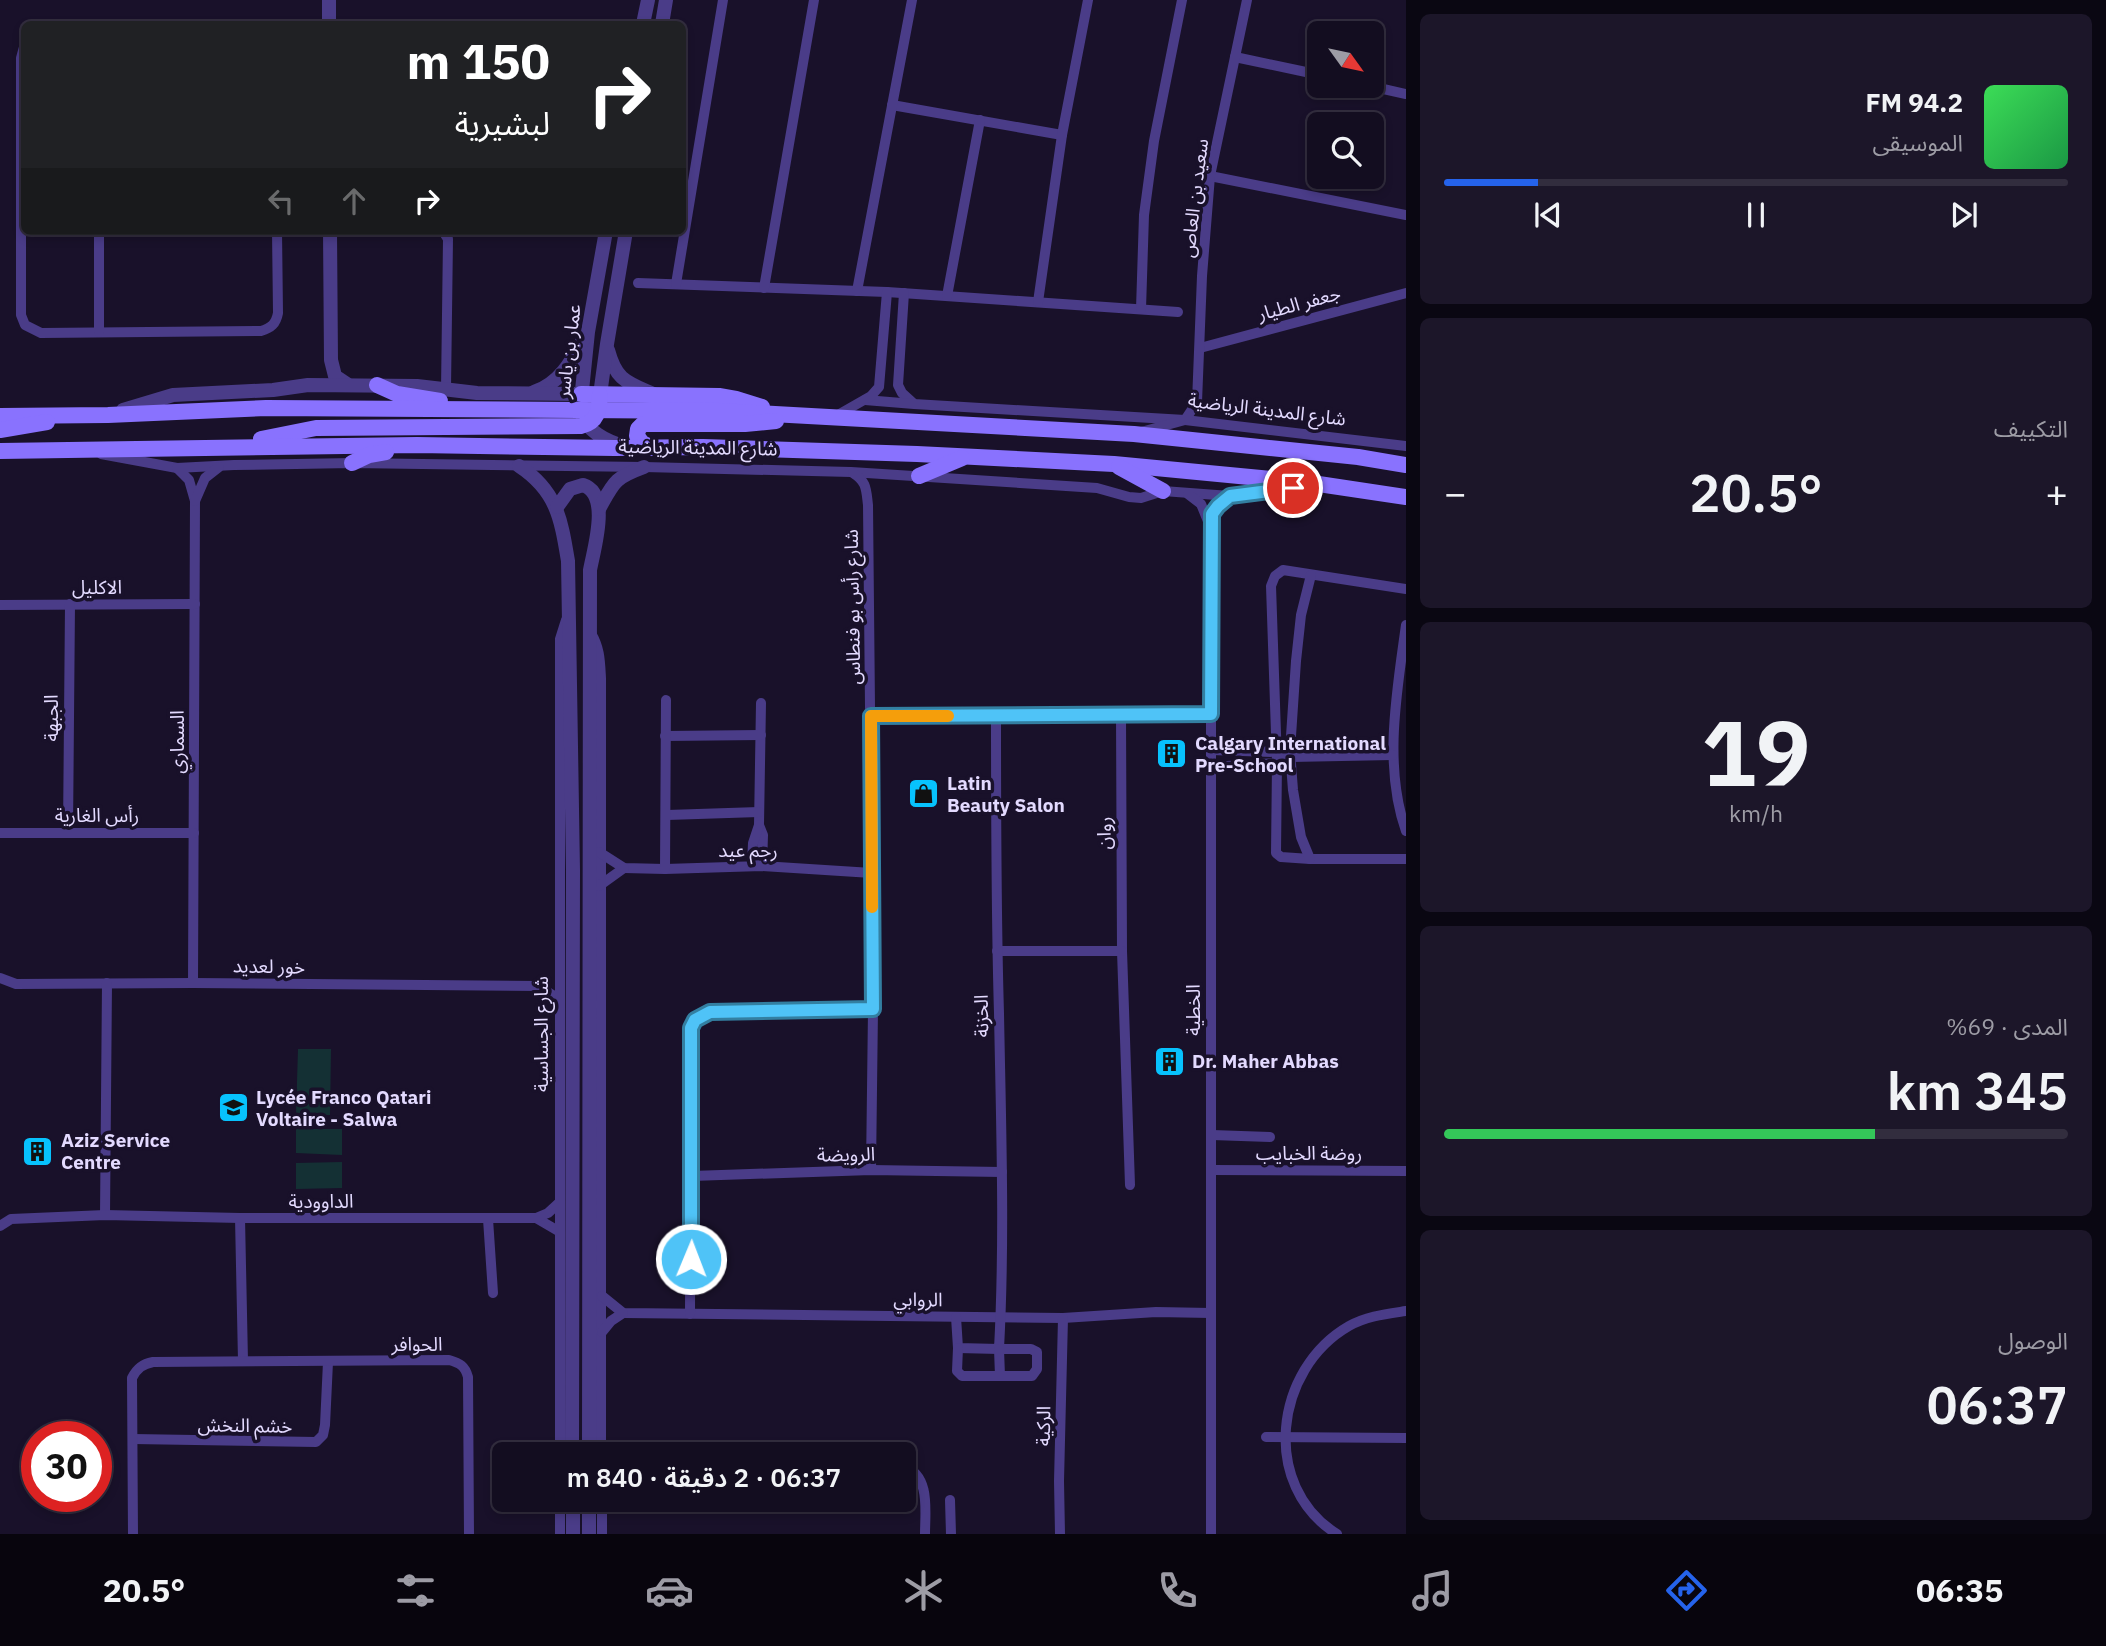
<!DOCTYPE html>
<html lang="ar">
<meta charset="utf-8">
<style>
:root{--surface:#130d20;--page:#1c1629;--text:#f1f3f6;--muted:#9d9ca5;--line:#322d3e;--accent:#2563eb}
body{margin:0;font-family:"IBM Plex Sans","Noto Sans Arabic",sans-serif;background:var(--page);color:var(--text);direction:rtl;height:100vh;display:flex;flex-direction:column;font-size:26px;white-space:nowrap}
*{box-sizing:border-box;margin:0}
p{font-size:23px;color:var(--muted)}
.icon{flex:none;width:38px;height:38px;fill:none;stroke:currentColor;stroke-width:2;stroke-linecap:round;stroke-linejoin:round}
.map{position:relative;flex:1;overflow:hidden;direction:ltr}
.details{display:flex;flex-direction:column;gap:14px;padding:14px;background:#0a0712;width:700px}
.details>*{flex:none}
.guide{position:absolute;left:21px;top:21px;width:665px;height:214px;border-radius:10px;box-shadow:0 4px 10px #0003,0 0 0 2px var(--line);direction:rtl;background:#202124;color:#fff;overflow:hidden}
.needle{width:46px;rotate:123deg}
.buttons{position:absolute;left:1307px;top:21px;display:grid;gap:14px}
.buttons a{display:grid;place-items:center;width:77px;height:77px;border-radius:10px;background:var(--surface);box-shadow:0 4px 10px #0003,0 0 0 2px var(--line);font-size:35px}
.speed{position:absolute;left:21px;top:1421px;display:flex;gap:14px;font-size:35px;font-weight:700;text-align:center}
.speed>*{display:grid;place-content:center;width:91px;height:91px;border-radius:50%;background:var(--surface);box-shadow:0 4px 10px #0003,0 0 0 2px var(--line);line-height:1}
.speed .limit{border:10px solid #d22;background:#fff;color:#111}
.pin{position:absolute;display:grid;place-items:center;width:60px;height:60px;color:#fff;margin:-30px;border:4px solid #fff;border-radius:50%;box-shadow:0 2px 7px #0007}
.me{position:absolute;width:77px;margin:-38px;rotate:1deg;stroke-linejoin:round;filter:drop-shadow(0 0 5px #0008)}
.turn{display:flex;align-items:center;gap:24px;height:147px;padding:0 21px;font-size:32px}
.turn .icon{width:91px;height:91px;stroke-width:2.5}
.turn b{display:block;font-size:49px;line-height:60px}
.lanes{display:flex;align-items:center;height:66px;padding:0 21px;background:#0003;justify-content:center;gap:35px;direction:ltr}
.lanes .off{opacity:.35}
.big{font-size:52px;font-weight:600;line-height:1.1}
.details .widget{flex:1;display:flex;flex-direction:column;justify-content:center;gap:10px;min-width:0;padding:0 24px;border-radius:10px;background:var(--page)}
.details .dial{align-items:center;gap:0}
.dial b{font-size:91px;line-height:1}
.song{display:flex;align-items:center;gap:21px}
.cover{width:84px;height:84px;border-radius:10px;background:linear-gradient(135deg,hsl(130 70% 55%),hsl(140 70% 35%))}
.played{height:7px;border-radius:4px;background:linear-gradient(90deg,var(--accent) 15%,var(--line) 15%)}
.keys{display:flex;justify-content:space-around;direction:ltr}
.heat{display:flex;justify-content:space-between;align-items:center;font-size:38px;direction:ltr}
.charge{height:10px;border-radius:5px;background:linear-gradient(90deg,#34c759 69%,var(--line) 0)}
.trip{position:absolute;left:492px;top:1442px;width:424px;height:70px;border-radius:10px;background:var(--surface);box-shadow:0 4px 10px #0003,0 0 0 2px var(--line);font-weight:600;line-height:70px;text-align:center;direction:rtl}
.tab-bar{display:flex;height:112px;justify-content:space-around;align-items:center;background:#08050d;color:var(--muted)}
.tab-bar .icon{width:49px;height:49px}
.tab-bar .current{color:var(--accent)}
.tab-bar b{font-size:32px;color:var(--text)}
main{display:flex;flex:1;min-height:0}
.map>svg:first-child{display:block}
.green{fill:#143034}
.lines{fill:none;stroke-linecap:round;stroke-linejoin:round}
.minor{stroke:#4a3c88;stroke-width:10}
.tertiary{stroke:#4a3c88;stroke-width:14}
.secondary{stroke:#8972fe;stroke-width:16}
.route-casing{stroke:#337fa1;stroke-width:18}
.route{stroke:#4fc3f7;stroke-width:12}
.slow{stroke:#f59e0b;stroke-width:12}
.labels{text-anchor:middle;stroke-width:7;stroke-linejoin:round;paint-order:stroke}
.street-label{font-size:19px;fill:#e3daff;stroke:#19112a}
.poi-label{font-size:19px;font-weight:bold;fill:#e3daff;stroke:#19112a;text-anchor:start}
</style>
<main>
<section class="details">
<div class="widget">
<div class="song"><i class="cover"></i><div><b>94.2 FM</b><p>الموسيقى</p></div></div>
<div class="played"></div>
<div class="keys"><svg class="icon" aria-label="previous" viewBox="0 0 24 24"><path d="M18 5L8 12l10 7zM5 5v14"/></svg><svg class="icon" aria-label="pause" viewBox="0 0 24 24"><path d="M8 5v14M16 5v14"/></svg><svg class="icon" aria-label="next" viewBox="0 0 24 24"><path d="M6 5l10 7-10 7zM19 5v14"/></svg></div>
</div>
<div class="widget"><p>التكييف</p>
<div class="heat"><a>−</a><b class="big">20.5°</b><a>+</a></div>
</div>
<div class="widget dial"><b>19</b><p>km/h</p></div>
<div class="widget"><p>المدى · 69%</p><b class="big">345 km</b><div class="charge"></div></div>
<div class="widget"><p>الوصول</p><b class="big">06:37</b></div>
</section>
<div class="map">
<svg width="1406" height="1534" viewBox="0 0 1406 1534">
<rect width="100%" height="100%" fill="#19112a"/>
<g class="green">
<polygon points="298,1049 331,1049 330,1115 296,1115"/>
<polygon points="296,1129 342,1129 342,1155 296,1153"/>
<polygon points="342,1162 342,1188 296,1189 296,1163"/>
</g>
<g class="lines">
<g class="minor">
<path d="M24,47L21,58V315L25,325L41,333L261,331C271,328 276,324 278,313L277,231"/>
<polyline points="1235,57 1320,75"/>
<polyline points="1370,86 1406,94"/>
<polyline points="892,105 1062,135"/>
<polyline points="1210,176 1406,215"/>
<polyline points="443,231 448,239 446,389"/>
<polyline points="638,283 887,292 1178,312"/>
<polyline points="676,284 723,0"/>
<polyline points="764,288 814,0"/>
<polyline points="857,291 912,0"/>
<polyline points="904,293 898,385 902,393 913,403"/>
<polyline points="947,296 980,120"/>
<polyline points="1038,302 1062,135 1088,0"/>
<polyline points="1141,309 1144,215 1154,141 1182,0"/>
<polyline points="99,332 99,231"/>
<polyline points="1200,348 1406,293"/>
<polyline points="865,400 914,404 1185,420 1406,446"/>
<polyline points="836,416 871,396 879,387 887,292"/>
<polyline points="1141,432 1185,420 1197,402 1202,276 1210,176 1247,0"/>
<polyline points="101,454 177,468 234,465 352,463 644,467 851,472 1097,488 1129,497 1141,498 1163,491 1230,496 1246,495 1300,486"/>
<polyline points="177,468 189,480 195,501 193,983"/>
<path d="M853,473C867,482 866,489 868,505L873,1009L871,1170"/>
<polyline points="1188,494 1201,504 1210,526"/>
<polyline points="195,501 205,478 219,467"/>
<polyline points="1406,589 1283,570 1275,576 1271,586 1277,763 1276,853 1281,857 1310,859 1406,859"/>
<polyline points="0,605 195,604"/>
<path d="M1406,625C1397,691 1383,766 1406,831"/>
<path d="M591,633C600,648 600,661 601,678V1454"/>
<polyline points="761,703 759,825 763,835 762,866"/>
<polyline points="1121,715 1122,951 1130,1185"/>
<polyline points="871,716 1211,714"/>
<polyline points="665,736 761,735"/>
<polyline points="1211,750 1276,752 1282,754"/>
<polyline points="1211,767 1277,763 1291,757 1393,755"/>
<polyline points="667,815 759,812"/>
<polyline points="68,832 70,604"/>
<polyline points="0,833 194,833"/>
<polyline points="599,852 624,868 665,869 762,866 872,873"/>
<polyline points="1310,859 1301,837 1293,790 1290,751 1296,661 1301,615 1311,575"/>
<polyline points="752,866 753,843 759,825"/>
<polyline points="665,869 666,700"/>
<polyline points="599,886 624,868"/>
<polyline points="997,951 1122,951"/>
<polyline points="0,978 16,984 193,983 538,986 559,999"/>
<polyline points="1212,1135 1270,1137"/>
<polyline points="1211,1170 1406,1171"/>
<polyline points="692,1176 871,1170 1002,1172"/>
<polyline points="105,1215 107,983"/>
<polyline points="240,1218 243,1361"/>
<polyline points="536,1218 560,1232"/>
<polyline points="488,1219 493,1293"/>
<polyline points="0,1226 11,1219 105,1215 240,1218 536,1218 548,1213 560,1202"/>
<polyline points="602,1296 623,1313 1063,1318 1156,1312 1211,1313"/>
<polyline points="690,1314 691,1028 695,1020 710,1011 873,1009"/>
<path d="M956,1317L958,1348L999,1349C1005,1237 1001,1125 999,1013C996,914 996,815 996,715"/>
<polyline points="602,1332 611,1321 623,1313"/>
<polyline points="958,1348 957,1371 962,1376 1032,1376 1037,1369 1037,1352 1031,1349 999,1349 1000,1376"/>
<polyline points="1266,1437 1406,1438"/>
<polyline points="133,1439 316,1442 323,1435 325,1425 328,1362"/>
<polyline points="560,1454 560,639 566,620"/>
<path d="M903,1466C931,1475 925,1511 925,1534"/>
<polyline points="602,1500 602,1534"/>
<polyline points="950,1500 951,1534"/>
<path d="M133,1534L132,1378C137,1368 143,1364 153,1362L449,1360C460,1363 465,1366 468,1377L469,1534"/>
<polyline points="560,1534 560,1500"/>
<polyline points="1060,1534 1059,1481 1063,1318"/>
<polyline points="1211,1534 1211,518 1218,506 1230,496"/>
<path d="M1337,1534C1260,1486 1274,1369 1349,1326C1367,1316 1386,1314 1406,1311"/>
</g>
<g class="tertiary">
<polyline points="329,0 329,24"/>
<polyline points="643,24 648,0"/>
<polyline points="662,24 666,0"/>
<polyline points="330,231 331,360 335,376 347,384"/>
<path d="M606,231L588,332L580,410C586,432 606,441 626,447"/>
<path d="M608,350C616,380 626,382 653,394"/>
<path d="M534,392C559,384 571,362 583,340"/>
<polyline points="600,395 607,344 626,231"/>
<polyline points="123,410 173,395 273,390 308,385 417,386 477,393 581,394"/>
<path d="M519,466C557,491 561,519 568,561L573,870L572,1454"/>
<path d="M557,507L570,489L583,485C611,494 594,548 590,570L589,1454"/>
<path d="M599,509C614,482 614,478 644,467"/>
<polyline points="573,1500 573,1534"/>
<polyline points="589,1534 589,1500"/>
</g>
<g class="secondary">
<polyline points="377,385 397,394 440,401"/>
<polyline points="581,394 719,396 736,399 762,407"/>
<polyline points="0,416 108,415 266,408 719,411 1134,434 1358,457 1406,465"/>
<polyline points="0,430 47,422"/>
<path d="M261,439L316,428L581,426C598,422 599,410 600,395"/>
<polyline points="652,448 642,443 637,436 638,429 643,424 745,424 776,421"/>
<polyline points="0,451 417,445 615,448 703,447 917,454 1114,464 1312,483 1406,497"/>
<polyline points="352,463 369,455 386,452"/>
<polyline points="1119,467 1163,491"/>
<polyline points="919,476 962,458"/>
</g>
</g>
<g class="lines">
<defs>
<polyline id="route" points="691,1259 691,1028 695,1020 710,1012 873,1009 871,716 1211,714 1212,514 1218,506 1230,496 1293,488"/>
</defs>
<use href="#route" class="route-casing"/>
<use href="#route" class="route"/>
<polyline class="slow" points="872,907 871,716 948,716"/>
</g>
<defs>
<symbol id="building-square" viewBox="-11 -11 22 22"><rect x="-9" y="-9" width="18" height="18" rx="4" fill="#07c2fd" stroke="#19112a"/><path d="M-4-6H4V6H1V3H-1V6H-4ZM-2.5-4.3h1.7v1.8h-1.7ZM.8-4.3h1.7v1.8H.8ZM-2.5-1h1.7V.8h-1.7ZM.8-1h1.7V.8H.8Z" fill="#111"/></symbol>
<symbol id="shop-square" viewBox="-11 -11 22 22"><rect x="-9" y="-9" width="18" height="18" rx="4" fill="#07c2fd" stroke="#19112a"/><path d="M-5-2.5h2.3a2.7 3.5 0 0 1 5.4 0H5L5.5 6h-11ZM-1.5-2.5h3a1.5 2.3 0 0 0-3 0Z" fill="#111"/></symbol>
<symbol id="school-square" viewBox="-11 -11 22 22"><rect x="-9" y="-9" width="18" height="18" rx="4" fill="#07c2fd" stroke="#19112a"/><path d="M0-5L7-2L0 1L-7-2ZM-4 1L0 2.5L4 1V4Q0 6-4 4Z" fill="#111"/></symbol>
</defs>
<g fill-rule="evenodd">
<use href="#building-square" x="1154" y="736" width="35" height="35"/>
<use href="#shop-square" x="906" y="776" width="35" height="35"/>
<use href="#building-square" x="1152" y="1044" width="35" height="35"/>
<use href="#school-square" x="216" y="1090" width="35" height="35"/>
<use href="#building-square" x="20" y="1134" width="35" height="35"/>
</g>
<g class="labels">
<g class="street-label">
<text transform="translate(1194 198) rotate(-83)" y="7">سعيد بن العاص</text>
<text transform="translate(1299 303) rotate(-15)" y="7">جعفر الطيار</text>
<text transform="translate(568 351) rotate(-83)" y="7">عمار بن ياسر</text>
<text transform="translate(1267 409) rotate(7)" y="7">شارع المدينة الرياضية</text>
<text transform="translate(698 447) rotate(1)" y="7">شارع المدينة الرياضية</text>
<text x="97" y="594">الاكليل</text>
<text transform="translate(852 607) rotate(-91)" y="7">شارع رأس بو فنطاس</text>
<text transform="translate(51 718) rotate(-90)" y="7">الجبهة</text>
<text transform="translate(177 742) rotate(-90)" y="7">السماري</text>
<text x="97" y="822">رأس الغارية</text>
<text transform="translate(1104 833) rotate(-90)" y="7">روان</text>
<text x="748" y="857">رجم عيد</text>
<text transform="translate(269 966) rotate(1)" y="7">خور لعديد</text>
<text transform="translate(1193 1010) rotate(-90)" y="7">الخطية</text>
<text transform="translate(981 1016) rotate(-91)" y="7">الخزنة</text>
<text transform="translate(541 1034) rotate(-90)" y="7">شارع الجساسية</text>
<text x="1309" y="1160">روضة الخبايب</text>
<text transform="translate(846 1154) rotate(-1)" y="7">الرويضة</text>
<text x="321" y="1208">الداوودية</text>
<text transform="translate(918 1299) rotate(1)" y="7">الروابي</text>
<text x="417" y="1351">الحوافر</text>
<text transform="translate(245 1425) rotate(1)" y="7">خشم النخش</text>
<text transform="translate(1043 1426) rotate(-89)" y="7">الركية</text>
</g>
<g class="poi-label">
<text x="1195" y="750">Calgary International<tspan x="1195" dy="22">Pre-School</tspan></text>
<text x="947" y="790">Latin<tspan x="947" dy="22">Beauty Salon</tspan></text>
<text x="1192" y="1068">Dr. Maher Abbas</text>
<text x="256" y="1104">Lycée Franco Qatari<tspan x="256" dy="22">Voltaire - Salwa</tspan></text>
<text x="61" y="1147">Aziz Service<tspan x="61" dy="22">Centre</tspan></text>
</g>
</g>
</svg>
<div class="buttons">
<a><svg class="needle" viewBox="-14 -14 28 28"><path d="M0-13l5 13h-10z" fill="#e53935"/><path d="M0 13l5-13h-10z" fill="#9d9ca5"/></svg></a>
<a><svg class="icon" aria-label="search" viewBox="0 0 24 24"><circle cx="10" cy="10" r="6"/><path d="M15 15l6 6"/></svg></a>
</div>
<div class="speed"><div class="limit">30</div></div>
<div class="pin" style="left:1293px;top:488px;background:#d93025"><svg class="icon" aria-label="arrive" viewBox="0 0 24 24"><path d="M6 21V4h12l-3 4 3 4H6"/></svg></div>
<svg class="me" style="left:691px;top:1259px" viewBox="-20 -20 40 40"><circle r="17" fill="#4fc3f7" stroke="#fff" stroke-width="3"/><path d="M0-11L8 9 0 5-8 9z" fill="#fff"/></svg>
<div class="trip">06:37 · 2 دقيقة · 840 m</div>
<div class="guide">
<div class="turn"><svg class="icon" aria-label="right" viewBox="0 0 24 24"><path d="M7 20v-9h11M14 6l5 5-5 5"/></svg><div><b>150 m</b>لبشيرية</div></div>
<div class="lanes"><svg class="icon off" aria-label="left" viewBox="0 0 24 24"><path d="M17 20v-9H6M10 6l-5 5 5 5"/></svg><svg class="icon off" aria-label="ahead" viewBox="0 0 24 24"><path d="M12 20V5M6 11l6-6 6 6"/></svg><svg class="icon" aria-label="right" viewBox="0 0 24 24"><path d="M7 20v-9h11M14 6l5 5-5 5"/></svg></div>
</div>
</div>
</main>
<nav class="tab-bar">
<b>06:35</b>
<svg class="icon current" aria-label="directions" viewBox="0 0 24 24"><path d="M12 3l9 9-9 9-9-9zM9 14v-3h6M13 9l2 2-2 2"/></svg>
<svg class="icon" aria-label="music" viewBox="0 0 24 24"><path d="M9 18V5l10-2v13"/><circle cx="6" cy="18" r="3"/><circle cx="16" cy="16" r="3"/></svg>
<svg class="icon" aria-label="phone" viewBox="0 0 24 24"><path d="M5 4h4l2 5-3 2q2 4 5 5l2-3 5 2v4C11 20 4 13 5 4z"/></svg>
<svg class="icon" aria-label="climate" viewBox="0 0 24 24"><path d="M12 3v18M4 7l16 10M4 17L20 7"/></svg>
<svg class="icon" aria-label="car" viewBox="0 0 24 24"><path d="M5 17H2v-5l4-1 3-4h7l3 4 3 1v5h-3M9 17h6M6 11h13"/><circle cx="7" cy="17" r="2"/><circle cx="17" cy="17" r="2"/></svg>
<svg class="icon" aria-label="filters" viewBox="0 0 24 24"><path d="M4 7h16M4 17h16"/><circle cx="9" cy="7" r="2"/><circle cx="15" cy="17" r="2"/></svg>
<b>20.5°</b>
</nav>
